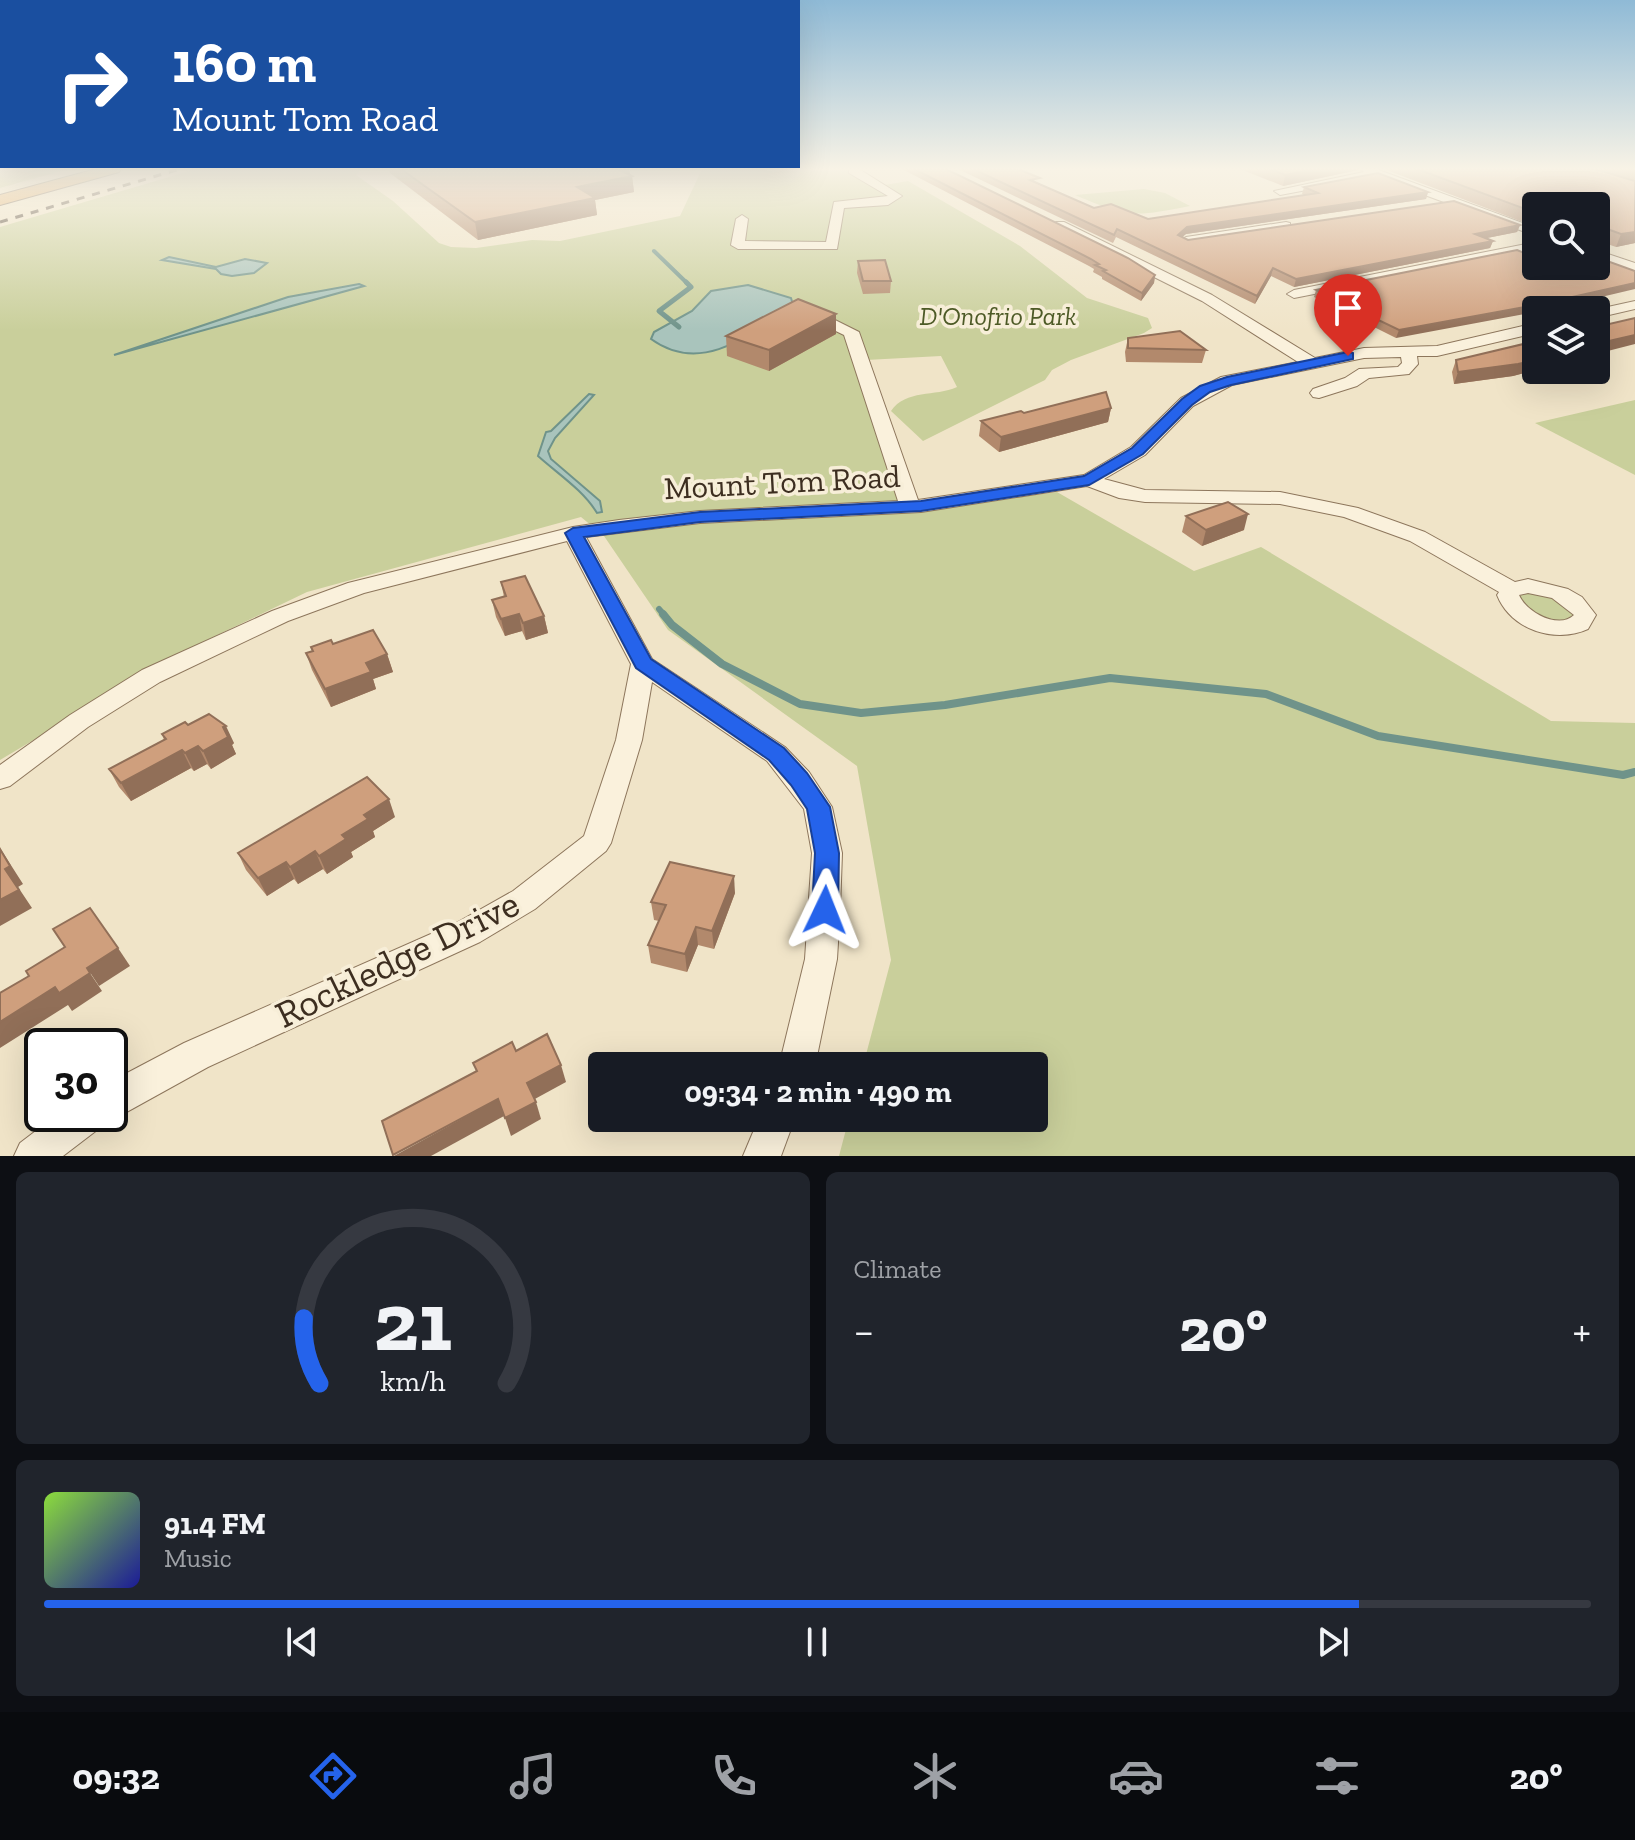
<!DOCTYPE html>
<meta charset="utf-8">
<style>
:root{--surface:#171b24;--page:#20242c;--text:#f1f3f6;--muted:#9ea1a6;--line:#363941;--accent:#2563eb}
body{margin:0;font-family:"Zilla Slab",serif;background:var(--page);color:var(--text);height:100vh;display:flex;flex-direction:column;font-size:30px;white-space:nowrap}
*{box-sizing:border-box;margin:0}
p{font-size:26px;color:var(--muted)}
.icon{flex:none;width:44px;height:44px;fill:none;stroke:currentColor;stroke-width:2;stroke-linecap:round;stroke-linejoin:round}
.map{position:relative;height:1156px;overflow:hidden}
.drawer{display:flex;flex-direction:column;gap:16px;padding:16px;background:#0d0f14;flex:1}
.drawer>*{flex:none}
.hud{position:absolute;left:0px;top:0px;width:800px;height:168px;box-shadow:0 8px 32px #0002;background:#1a4fa0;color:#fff;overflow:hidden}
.controls{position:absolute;left:1522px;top:192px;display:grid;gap:16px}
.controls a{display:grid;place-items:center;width:88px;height:88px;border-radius:8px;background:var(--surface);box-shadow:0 8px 32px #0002;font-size:40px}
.speed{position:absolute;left:24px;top:1028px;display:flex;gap:16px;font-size:40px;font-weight:700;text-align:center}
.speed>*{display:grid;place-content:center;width:104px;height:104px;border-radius:50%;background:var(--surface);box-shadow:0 8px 32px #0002;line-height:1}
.speed .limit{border:4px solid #111;border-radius:12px;background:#fff;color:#111}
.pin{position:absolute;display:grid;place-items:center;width:68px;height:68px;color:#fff;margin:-82px -34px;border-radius:50% 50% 50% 0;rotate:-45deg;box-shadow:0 0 8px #0007}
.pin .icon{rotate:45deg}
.me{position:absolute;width:88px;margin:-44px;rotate:2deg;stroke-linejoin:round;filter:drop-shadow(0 0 6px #0008)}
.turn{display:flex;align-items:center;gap:28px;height:168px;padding:0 40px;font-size:36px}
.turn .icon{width:104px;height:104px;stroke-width:2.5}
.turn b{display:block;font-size:56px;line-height:68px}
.big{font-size:60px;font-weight:700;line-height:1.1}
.drawer .card{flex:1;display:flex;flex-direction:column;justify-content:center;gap:12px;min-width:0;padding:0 28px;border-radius:12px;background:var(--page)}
.drawer .dial{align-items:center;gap:0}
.dial svg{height:208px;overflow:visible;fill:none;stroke:var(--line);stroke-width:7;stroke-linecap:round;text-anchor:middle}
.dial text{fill:var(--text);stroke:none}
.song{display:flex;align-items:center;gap:24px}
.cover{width:96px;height:96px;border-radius:12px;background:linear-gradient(135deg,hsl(90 70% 55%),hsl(240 70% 35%))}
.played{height:8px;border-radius:4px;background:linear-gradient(90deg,var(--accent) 85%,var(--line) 85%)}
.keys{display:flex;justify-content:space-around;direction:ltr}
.heat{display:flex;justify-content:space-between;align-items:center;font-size:44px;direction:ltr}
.drawer .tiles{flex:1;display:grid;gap:16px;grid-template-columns:1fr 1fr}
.card:last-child{grid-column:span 2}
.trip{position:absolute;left:588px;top:1052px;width:460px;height:80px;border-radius:8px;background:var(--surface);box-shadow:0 8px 32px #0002;font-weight:700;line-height:80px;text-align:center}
.tab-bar{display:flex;height:128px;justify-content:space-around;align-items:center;background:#090b0e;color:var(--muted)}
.tab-bar .icon{width:56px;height:56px}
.tab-bar .selected{color:var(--accent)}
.tab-bar b{font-size:36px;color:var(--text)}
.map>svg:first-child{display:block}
.green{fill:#c9cf9b}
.water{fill:#a9c4bc;stroke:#6f938a;stroke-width:2}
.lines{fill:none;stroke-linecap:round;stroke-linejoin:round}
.stream-far3{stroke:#6f938a;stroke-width:4}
.stream-far2{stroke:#6f938a;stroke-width:5}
.stream-far1{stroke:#6f938a;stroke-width:6}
.stream{stroke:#6f938a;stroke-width:8}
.minor-casing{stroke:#8d765c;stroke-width:2}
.highway-casing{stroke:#5b4430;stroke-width:2}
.minor{fill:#faf1dc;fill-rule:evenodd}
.highway{fill:#e0a458;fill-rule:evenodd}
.rail{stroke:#3d2e20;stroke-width:3;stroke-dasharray:8 8;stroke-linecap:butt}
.wall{fill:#b2896c}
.shaded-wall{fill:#916f58}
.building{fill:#cf9f7d;stroke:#916f58;stroke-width:2}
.route{fill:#2563eb;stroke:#184099;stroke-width:2}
.labels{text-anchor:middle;stroke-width:7;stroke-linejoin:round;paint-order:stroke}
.far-park-label{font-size:26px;font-style:italic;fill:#4d5a26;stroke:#f7eed8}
.street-label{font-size:32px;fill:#3d2e20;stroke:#f7eed8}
.near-street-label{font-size:38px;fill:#3d2e20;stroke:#f7eed8}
</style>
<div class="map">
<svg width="1635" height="1156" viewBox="0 0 1635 1156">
<rect width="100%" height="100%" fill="#f0e4c8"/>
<g class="green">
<polygon points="0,169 68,169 0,188"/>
<path d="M196,169H361L356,175L393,201L439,243L451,247L476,248L532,240L560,241L680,216L702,169H845L879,186L908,181L1020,246L1087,298L1148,318L1152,328L1144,333L1071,360L1052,370L1045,380L923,441L891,411C906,389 935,397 957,387L941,356L866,360L916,512L1057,492L1194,571L1261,547L1551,721L1635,723V1156H839L849,1118H1034V1066H863L891,960L857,766L668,630L604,536L581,517L307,592L178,654L0,760V227Z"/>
<path d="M1144,189L1165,193L1190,206C1132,217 1130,218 1075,195Z"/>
<polygon points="1635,400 1635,475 1535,423"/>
<polygon points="1543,590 1576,610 1574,621 1547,623 1512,594"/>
</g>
<g class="water">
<polygon points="169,257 216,267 245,259 267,263 254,273 232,276 221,274 216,269 162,260"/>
<polygon points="359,284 364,286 114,355 288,297"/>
<path d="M748,285L791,298L793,305C751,334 702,376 651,339L654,332L692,311L711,291Z"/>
<path d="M589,394L594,395L555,438L548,451L551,459L600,501L602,512L597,513C583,490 558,474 538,456L546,432L551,431Z"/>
</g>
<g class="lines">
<polyline class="stream-far3" points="654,251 688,284"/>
<polyline class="stream-far2" points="679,327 659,311 691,287 686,282"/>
<polyline class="stream-far1" points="659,609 665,616"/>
<polyline class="stream" points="663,614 672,625 722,664 800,704 861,713 945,705 1110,678 1266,694 1378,736 1623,775 1635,772"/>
<defs>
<g id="minor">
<polygon points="849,169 859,169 902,196 888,205 844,208 837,249 738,249 731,245 736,219 742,215 748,219 745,241 826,242 834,202 888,196 849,173"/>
<polygon points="1361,169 1376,169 1536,228 1536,236 1376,177 1280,195 1274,191 1364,172"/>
<path d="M1056,222H1064L1212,295L1315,358L1364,348L1437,346L1536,323V333L1437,356H1417L1418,364L1409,374L1369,378L1357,386L1319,398L1313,397L1310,393L1313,389L1345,378L1359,369L1398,367L1402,363L1401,357L1364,358L1232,385L1193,406L1145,455L1104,479L1145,490L1280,492L1358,508L1425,532L1515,582L1528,579L1568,589L1582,597L1596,615L1588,629C1555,644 1511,630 1497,595L1499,592L1410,541L1344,517L1280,504L1145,502L1119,498L1087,486L921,512L700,523L586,537L652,659L785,747L809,772L832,807L842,853L840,910L837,959L815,1066H779L805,959L812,853L804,809L767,761L652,682L642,740L611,843L606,851L535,909L480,942L208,1067L123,1114L110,1119L105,1117L101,1127L63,1156H14L20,1143L58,1114H110V1082L184,1043L458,922L513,891L584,836L616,740L631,664L567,541L364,593L288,621L160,682L88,727L10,786L0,789V765L70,715L142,670L272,611L348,583L573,527L619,520L700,511L898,501L844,335L807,317V311H817L859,332L918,500L1084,475L1131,447L1181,398L1221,377L1298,362L1202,301L1056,228ZM1528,593L1552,598L1574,615C1559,630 1526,612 1519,595Z"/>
<polygon points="1286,222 1290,223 1290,229 1186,245 1179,241 1186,237"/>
<polygon points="1536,242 1536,250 1294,298 1287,294 1294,290"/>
<polygon points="1596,250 1635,263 1635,272 1596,259"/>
<polygon points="1635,301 1635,309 1596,318 1594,310"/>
<polygon points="759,1118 795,1118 781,1156 743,1156"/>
</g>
<polygon id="highway" points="96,169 121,169 119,172 0,205 0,195"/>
</defs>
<use href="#minor" class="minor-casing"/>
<use href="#highway" class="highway-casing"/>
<use href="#minor" class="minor"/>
<use href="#highway" class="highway"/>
<polyline class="rail" points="0,222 180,169"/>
</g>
<g class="wall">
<polygon points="389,169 629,169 630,174 632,176 634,192 595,200 597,215 478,240 390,173"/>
<polygon points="902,169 946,169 1155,275 1154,283 1141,301 1102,279 1102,277 1093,272 1094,269 1089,266"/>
<polygon points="958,169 1025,169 1020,170 1039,184 1094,208 1148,219 1304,195 1302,194 1304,187 1428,192 1426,199 1186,234 1182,237 1188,240 1520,225 1517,232 1487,238 1493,241 1490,248 1294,287 1271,276 1255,304 1116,237 1113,243"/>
<polygon points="1240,169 1359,169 1358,170 1283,186"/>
<polygon points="1384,169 1635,169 1635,243 1616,247 1596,240 1596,206 1536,206 1536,227"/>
<polygon points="1517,250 1396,338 1314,297 1316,290"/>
<polygon points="858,261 891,281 890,293 863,294 857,273"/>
<polygon points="836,314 836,334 769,371 727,356 726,336"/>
<polygon points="1128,338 1206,350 1202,363 1126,362 1125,352"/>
<polygon points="1536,341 1536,370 1513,376 1454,384 1452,372 1456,360"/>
<polygon points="1111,408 1108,422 999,452 979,436 981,421"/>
<polygon points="1186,516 1244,530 1202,546 1182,532"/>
<polygon points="501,582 544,616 548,633 526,640 522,631 505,636 496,617 492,600 504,597"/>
<polygon points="306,653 387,654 393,672 373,679 376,689 331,707 312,670"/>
<polygon points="188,725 234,743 232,745 236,754 211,769 207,764 194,771 191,768 131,801 119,787 109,769 164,740 162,734"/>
<polygon points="395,817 373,831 375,837 351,852 353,857 327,874 323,869 298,884 294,879 267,896 246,870 238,853"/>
<polygon points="735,893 714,949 698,945 687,972 651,963 648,945 659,921 654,920 651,902"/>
</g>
<g class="shaded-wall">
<polygon points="608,169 629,169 630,174"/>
<polygon points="1314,169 1359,169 1358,170 1283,186 1285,175"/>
<polygon points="632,176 634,192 595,200 597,215 478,240 475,222 577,187"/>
<polygon points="1428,192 1426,199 1186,234 1176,242 1178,235 1187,227"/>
<polygon points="1520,225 1517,232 1472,241 1475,234"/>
<polygon points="1635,232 1635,243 1616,247 1621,234"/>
<polygon points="1493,241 1490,248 1294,287 1296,279"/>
<polygon points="1273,268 1271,276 1255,304 1257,296"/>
<polygon points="1155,275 1154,283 1141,301 1142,293"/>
<polygon points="1635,283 1635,289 1546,310 1536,310 1536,312 1396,338 1399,330"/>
<polygon points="836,314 836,334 769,371 769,350"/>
<polygon points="1635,335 1635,344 1596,354 1596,344"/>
<polygon points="1536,360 1536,370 1513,376 1454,384 1458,372"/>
<polygon points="1111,408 1108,422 999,452 1001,437"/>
<polygon points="1248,514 1244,530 1202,546 1206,530"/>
<polygon points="519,614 522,631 505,636 501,619"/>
<polygon points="544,616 548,633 526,640 523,623"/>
<polygon points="387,654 393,672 373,679 376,689 331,707 325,689 366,663"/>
<polygon points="226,726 234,743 232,745 236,754 211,769 203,751 223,727"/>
<polygon points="198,746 207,764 194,771 185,753"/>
<polygon points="182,750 191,768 131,801 121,783"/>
<polygon points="389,799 395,817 373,831 375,837 351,852 353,857 327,874 319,856 364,815"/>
<polygon points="0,848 23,884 18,887 32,908 0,926 0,900 5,869"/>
<polygon points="315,851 323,869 298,884 290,867"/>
<polygon points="286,862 294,879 267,896 258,878"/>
<polygon points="734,876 735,893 714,949 712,931"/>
<polygon points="696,927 698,945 687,972 685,954"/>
<polygon points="118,948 130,966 99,986 87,968"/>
<polygon points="90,973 102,991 72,1011 68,1005 0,1048 0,1022 55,987"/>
<polygon points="561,1065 566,1082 533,1100 527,1083"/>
<polygon points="498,1099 504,1116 431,1156 394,1156"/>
<polygon points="536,1102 541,1119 511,1136 505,1118"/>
</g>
<g class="building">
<polygon points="401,169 618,169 632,176 577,187 595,198 475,222"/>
<polygon points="914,169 946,169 1128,258 1155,275 1142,293 1103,271 1106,270 1095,265 1099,264 1091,259"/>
<polygon points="973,169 1018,169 1040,178 1030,180 1094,208 1111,204 1148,219 1318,193 1304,187 1378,173 1428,192 1187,227 1178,235 1188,240 1454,201 1520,225 1475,234 1493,241 1296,279 1273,268 1257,296 1117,229 1114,235"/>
<polygon points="1270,169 1314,169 1285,175"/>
<polygon points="1417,169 1595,169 1635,181 1635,232 1621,234 1596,225 1596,206 1536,206 1536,213"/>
<polygon points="1517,250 1536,258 1536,266 1596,266 1596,257 1635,271 1635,283 1541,304 1399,330 1316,290"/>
<polygon points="885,260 891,281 863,281 858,261"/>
<polygon points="798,299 836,314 769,350 726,336"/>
<polygon points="1635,318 1635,335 1596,344 1596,327"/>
<polygon points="1180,331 1206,350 1128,348 1128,338"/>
<polygon points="1536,341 1536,360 1518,364 1458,372 1456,360"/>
<polygon points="1106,392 1111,408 1001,437 981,421 1021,411 1024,413"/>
<polygon points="1228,502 1248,514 1206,530 1186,516"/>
<polygon points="525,576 544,616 523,623 519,614 501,619 492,600 506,596 501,582"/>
<polygon points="373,630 387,654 366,663 371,672 325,689 306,653 313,651 311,647 331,640 333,644"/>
<polygon points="209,714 226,726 223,727 228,737 203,751 198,746 185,753 182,750 121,783 109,769 166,739 162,734 185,722 188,725"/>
<polygon points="367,777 389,799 364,815 368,819 342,835 346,839 319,856 315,851 290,867 286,862 258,878 238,853"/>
<polygon points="0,849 10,866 5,869 19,890 0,900"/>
<polygon points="670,862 734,876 712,931 696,927 685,954 648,945 666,905 651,902"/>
<polygon points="90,908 118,948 87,968 90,973 59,993 55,987 0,1022 0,993 29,976 26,971 65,947 53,929"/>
<polygon points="547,1034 561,1065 527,1083 536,1102 505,1118 498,1099 393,1155 382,1121 477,1071 473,1063 512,1042 516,1051"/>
</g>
<linearGradient id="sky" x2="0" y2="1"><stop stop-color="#8fbad6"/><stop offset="0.51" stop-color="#f8f3e6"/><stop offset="1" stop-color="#f8f3e6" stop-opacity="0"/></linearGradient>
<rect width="1635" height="331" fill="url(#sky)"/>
<polygon class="route" points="1348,352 1353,353 1353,359 1231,385 1210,392 1192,405 1143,454 1089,485 921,511 700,522 584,537 651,659 784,748 807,773 830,807 839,853 838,910 834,918 825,921 816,918 812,910 815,853 807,809 791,785 769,760 636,668 565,533 573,528 700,512 921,501 1084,476 1132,448 1182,399 1200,386 1227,377"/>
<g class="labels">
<g class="far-park-label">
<text x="998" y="325">D'Onofrio Park</text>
</g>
<g class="street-label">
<text transform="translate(782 482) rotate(-3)" y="11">Mount Tom Road</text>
</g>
<g class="near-street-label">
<text transform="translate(397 959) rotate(-26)" y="13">Rockledge Drive</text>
</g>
</g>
</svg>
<div class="controls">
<a><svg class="icon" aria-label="search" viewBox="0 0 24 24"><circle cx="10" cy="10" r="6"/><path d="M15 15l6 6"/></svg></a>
<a><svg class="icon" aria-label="layers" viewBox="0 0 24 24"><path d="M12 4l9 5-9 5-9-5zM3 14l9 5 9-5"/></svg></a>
</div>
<div class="speed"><div class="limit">30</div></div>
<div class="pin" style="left:1348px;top:356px;background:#d93025"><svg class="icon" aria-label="arrive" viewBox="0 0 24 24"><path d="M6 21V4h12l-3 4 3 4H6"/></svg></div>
<svg class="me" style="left:825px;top:910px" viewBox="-20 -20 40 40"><path d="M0-17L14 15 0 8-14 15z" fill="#2563eb" stroke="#fff" stroke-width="4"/></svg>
<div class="trip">09:34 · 2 min · 490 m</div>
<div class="hud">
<div class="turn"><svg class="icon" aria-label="right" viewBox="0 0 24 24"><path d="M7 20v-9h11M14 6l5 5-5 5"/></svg><div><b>160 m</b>Mount Tom Road</div></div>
</div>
</div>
<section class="drawer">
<div class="tiles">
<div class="card dial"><svg viewBox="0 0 100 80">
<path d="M14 69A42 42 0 1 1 86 69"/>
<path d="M14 69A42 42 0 0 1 8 44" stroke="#2563eb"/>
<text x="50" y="56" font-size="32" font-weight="700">21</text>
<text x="50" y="72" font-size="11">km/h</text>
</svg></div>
<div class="card"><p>Climate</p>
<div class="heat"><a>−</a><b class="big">20°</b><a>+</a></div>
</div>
<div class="card">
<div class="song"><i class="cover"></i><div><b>91.4 FM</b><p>Music</p></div></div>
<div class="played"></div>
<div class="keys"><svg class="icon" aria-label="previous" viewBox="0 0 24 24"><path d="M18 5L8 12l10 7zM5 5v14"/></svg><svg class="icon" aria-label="pause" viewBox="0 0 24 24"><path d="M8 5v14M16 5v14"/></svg><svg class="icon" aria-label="next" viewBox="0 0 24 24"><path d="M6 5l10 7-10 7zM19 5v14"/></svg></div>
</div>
</div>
</section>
<nav class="tab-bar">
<b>09:32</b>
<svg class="icon selected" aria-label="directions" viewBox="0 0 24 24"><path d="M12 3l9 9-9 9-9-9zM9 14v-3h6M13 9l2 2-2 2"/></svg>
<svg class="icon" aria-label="music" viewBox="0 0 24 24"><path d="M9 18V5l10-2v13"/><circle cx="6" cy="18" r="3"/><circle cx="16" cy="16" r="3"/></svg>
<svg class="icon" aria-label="phone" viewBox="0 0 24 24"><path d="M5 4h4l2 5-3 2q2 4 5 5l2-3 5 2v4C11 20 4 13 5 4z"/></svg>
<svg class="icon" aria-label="climate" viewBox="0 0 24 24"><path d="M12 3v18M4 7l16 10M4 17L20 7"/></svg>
<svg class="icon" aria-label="car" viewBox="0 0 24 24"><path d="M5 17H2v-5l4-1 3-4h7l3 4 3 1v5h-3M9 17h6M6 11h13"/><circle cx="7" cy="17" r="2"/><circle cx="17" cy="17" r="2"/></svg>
<svg class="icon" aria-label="filters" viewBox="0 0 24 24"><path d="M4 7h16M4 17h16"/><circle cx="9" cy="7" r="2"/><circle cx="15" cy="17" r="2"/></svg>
<b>20°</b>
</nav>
